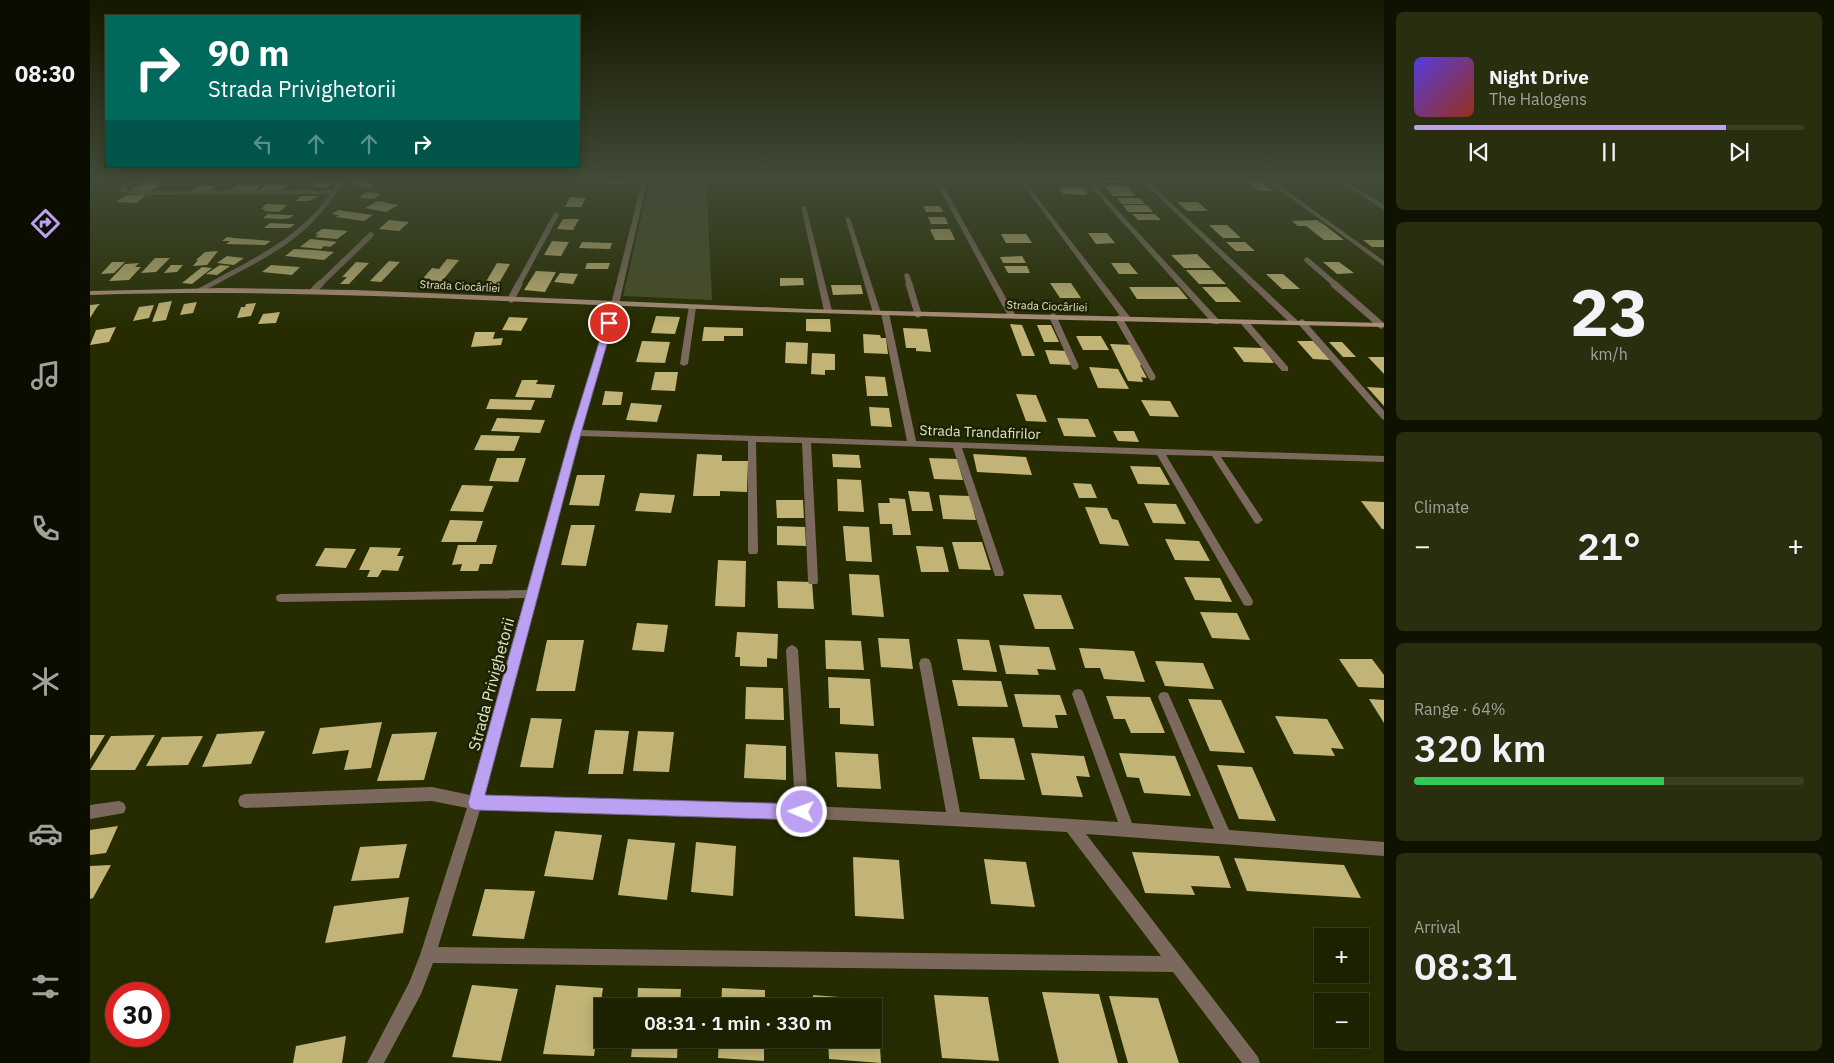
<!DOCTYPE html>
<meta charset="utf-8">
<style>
:root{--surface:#1c2100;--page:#292e0f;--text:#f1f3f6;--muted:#a0a399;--line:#3a3e22;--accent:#bca0f2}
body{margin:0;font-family:"IBM Plex Sans",sans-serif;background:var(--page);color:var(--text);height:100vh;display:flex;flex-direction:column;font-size:19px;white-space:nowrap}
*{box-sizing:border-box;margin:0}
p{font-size:16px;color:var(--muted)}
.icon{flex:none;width:28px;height:28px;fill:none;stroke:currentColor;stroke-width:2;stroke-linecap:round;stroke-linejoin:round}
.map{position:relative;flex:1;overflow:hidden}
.sheet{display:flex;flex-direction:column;gap:12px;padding:12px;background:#0f1200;width:450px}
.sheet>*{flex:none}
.top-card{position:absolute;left:15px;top:15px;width:475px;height:152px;border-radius:0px;box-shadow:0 2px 12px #0003,0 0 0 1px var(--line);background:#00695c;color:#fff;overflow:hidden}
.controls{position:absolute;left:1224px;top:928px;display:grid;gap:10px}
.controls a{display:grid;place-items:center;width:55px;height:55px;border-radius:0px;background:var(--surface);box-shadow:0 2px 12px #0003,0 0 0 1px var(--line);font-size:25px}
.speed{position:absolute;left:15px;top:982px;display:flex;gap:10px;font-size:25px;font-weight:700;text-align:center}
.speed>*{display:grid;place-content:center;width:65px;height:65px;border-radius:50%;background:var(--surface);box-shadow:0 2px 12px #0003,0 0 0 1px var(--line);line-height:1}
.speed .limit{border:8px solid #d22;background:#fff;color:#111}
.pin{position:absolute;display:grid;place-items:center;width:42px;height:42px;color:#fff;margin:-21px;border:2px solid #fff;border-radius:50%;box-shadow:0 1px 5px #0007}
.me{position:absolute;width:55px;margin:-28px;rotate:272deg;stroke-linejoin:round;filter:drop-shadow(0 0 4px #0008)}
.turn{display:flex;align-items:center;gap:18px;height:105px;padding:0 20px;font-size:22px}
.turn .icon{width:65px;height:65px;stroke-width:2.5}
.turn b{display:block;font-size:35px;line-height:42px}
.lanes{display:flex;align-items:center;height:48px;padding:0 20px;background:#0003;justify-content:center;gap:25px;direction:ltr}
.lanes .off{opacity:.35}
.big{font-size:38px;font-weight:600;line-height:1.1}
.sheet .tile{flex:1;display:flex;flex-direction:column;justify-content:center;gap:8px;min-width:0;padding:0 18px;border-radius:8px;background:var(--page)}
.sheet .dial{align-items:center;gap:0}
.dial b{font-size:65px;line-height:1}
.song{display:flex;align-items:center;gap:15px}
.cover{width:60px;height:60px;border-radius:8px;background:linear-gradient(135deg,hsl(250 70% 55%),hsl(10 70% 35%))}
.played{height:5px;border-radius:2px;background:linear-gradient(90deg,var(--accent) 80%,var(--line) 80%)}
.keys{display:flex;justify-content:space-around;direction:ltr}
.heat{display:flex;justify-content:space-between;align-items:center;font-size:28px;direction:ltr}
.charge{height:8px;border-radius:4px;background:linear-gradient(90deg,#34c759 64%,var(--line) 0)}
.trip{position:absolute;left:504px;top:998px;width:288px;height:50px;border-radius:0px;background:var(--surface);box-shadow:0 2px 12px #0003,0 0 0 1px var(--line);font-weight:600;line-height:50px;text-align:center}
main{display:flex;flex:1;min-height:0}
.tabs{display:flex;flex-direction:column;width:90px;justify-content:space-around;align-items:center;background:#0b0d00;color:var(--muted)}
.tabs .icon{width:35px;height:35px}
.tabs .on{color:var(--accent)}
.tabs b{font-size:22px;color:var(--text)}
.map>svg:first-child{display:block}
.green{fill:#464d27}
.building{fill:#c1b476}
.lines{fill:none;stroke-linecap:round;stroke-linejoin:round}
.lane-far1{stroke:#7b695d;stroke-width:5.5}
.lane{stroke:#7b695d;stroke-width:7}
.street{fill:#7b695d;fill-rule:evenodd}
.secondary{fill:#aa8e7a;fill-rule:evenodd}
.route{fill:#bca0f2;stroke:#7a689d}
.labels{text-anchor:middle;stroke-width:5;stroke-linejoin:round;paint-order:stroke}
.far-street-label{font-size:11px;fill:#e0e5cd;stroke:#1c2101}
.street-label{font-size:14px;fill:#e0e5cd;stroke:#1c2101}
.near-street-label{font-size:16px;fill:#e0e5cd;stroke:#1c2101}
</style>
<main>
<nav class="tabs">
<b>08:30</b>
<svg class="icon on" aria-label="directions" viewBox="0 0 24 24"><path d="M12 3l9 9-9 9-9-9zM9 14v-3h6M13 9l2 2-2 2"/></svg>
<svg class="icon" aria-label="music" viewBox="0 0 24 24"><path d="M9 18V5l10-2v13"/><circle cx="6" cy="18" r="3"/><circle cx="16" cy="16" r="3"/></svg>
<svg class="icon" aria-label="phone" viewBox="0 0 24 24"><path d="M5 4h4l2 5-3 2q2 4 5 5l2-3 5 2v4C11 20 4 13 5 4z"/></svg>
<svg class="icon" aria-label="climate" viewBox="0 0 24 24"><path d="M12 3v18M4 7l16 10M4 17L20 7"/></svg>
<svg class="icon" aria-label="car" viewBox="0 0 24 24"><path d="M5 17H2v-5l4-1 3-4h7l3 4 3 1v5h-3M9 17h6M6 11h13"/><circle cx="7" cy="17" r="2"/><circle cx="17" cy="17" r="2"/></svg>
<svg class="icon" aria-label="filters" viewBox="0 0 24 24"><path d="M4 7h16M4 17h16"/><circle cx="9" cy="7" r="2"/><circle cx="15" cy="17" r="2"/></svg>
</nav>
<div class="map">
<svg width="1294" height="1063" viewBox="0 0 1294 1063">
<rect width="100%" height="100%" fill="#262c00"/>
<polygon class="green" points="560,178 616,178 622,300 533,296"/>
<g class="building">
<polygon points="20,178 38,178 29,182 13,181"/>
<polygon points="195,178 239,178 236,181 192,181"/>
<polygon points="520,178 535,179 530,184 515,183"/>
<polygon points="1007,178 1028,178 1033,183 1012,183"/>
<polygon points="1153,178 1166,178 1183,191 1169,191"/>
<polygon points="268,181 285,185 278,188 261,184"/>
<polygon points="54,182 73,182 60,191 40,191"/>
<polygon points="227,183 242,183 238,187 222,187"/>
<polygon points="147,185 170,185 165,191 141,190"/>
<polygon points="176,185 197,185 191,190 170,190"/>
<polygon points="108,186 126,186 119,192 100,192"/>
<polygon points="1015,186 1036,186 1045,196 1023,196"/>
<polygon points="969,187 993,188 998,195 973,194"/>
<polygon points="276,192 291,194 284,199 269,198"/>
<polygon points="36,195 56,195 46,203 26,202"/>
<polygon points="211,196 229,196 219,201 206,201"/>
<polygon points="480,197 496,198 491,207 475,207"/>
<polygon points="1027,198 1050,198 1055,204 1032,204"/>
<polygon points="288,201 308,205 296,212 275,208"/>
<polygon points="1087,202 1108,202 1118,211 1097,211"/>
<polygon points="176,204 181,204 197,205 189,212 173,211 176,209 171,209"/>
<polygon points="1033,205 1057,205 1063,212 1038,212"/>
<polygon points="833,206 850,206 853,212 836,212"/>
<polygon points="248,210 254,211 283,215 274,221 246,217 249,215 242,214"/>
<polygon points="178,214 199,215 204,215 200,218 193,219 173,218"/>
<polygon points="1042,214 1065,214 1071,220 1048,220"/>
<polygon points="838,217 855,217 858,224 841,224"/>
<polygon points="473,219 489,219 483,230 467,229"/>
<polygon points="299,220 319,222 309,231 289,229"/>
<polygon points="1227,220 1236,226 1254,240 1234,240 1216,226 1208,226 1202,221"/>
<polygon points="180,223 199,224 205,224 200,228 174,228"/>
<polygon points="1119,225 1137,225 1151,238 1133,238"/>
<polygon points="232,229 236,229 258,231 247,239 225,237 229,234 225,234"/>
<polygon points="840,229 860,229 865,240 845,240"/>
<polygon points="998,233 1017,233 1025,243 1006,244"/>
<polygon points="911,234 936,234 942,243 916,243"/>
<polygon points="137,237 144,238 181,241 175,245 136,244 140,241 132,241"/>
<polygon points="220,239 240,241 247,242 240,247 234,246 231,249 210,247"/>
<polygon points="1273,240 1294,240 1294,247 1282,247"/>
<polygon points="462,241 479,242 471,256 454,255"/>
<polygon points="492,242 522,243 520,249 489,248"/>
<polygon points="1136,242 1155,242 1165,251 1146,251"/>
<polygon points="204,249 224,250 244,252 234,260 195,256"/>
<polygon points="128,251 117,265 103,266 108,260 106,260 115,252"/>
<polygon points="1107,254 1121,268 1094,268 1081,255"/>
<polygon points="137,256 154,258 144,265 127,263"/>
<polygon points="932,256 936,263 913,263 910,257"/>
<polygon points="65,258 80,258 66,272 51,273"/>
<polygon points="357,259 369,260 349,285 329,283 342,268 349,269"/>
<polygon points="299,261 310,262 291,282 280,281"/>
<polygon points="22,262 35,262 24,273 11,274"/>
<polygon points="266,262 279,263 259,284 250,284 257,277 252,277"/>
<polygon points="1233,262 1249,262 1264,273 1247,274"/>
<polygon points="49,263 45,267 51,267 39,280 19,281 35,264"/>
<polygon points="407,263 420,264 405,290 395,289 398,285 394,285"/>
<polygon points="497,263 520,263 518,269 495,269"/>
<polygon points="1021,263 1039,263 1048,274 1029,274"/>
<polygon points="81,265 93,265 87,272 74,273"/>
<polygon points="130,265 140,266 127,275 116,274"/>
<polygon points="181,265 210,267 202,275 172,272"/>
<polygon points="914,266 937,266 940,273 918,273"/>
<polygon points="112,267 122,268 102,284 92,283"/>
<polygon points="1096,270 1122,270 1136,284 1109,284"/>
<polygon points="446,271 466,272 455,292 434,290"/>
<polygon points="470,273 488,274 483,284 464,282"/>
<polygon points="1176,274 1193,274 1210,289 1192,289"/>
<polygon points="690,278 713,278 714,285 690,286"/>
<polygon points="960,283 981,283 991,298 970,298"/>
<polygon points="741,285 771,285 773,294 743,295"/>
<polygon points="1039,287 1088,287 1098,299 1047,299"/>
<polygon points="1112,287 1137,287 1151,302 1126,302"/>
<polygon points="82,301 76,320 62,322 69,303"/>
<polygon points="107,302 103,313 90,315 94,304"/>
<polygon points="166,303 161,316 147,318 151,307 155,307 156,304"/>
<polygon points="10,304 7,307 0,318 0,305"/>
<polygon points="64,305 59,318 43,321 49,307"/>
<polygon points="190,312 186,323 168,324 173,314"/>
<polygon points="566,316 590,317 585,334 561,333"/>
<polygon points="419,317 438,318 431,331 412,330"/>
<polygon points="716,319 740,319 741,332 716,331"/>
<polygon points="920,324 932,325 945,356 932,356"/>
<polygon points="947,325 961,325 969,342 954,342"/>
<polygon points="26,327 19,342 0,345 6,330"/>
<polygon points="614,327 653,328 653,336 634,336 634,341 612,341"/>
<polygon points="813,328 837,329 841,352 826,351 826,348 816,348"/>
<polygon points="385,332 405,332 403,339 413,338 411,345 381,347"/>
<polygon points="773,334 790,335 791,338 796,338 798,354 774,353"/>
<polygon points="986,336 1011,336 1019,350 993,350"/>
<polygon points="552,341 580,342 575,363 546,362"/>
<polygon points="1207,341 1223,341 1240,360 1223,359"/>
<polygon points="696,342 718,343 717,364 695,363"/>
<polygon points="1239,342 1252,342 1266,357 1253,357"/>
<polygon points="1020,344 1043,345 1053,365 1050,365 1057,378 1051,377 1053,382 1038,381"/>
<polygon points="1143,347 1173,348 1184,363 1154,362"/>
<polygon points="955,350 978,351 984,365 960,364"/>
<polygon points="722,353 745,354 745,370 735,370 735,375 721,374"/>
<polygon points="1278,357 1294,357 1294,374"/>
<polygon points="999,367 1028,369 1039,389 1008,388"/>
<polygon points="565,372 588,372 585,391 561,390"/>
<polygon points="775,376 795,377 798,396 777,396"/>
<polygon points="432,380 448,380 446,384 465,385 461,398 425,397"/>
<polygon points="1277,387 1294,388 1294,406"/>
<polygon points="515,391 533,392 531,405 512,405"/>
<polygon points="926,394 946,395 957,422 936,421"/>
<polygon points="400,399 445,400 441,410 396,409"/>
<polygon points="1051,400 1080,401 1089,417 1060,416"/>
<polygon points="541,403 572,405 567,422 536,420"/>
<polygon points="779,407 799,408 802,427 781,426"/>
<polygon points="407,418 455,420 450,433 401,431"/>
<polygon points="967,418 998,419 1006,437 974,436"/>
<polygon points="1023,431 1044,431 1049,442 1028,441"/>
<polygon points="391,435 430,436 424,451 384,450"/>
<polygon points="607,454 632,455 632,461 658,461 657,492 630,491 630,496 603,496"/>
<polygon points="742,454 769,455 771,468 743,467"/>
<polygon points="883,454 936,457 942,475 887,472"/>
<polygon points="407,458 436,458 428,482 399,481"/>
<polygon points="839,458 867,459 873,480 844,479"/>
<polygon points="1040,466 1070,467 1080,485 1048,484"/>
<polygon points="487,475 515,475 509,506 479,505"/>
<polygon points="747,479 771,480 774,512 748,511"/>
<polygon points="983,483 1001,484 1007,498 989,498"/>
<polygon points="372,485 403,486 393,512 360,511"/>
<polygon points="818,491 839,492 843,511 822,511"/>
<polygon points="550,493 585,495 581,513 545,511"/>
<polygon points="849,495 880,496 886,520 853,519"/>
<polygon points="799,498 815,499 821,535 803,535 802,524 790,524 788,503 800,503"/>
<polygon points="686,500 713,500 714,518 687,518"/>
<polygon points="1271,501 1294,502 1294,529 1292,529"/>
<polygon points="1054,503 1086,504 1096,524 1063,523"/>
<polygon points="995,507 1017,508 1022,519 1028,520 1039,546 1010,544"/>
<polygon points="360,520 393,521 386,542 351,542"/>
<polygon points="481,525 505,525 496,566 471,565"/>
<polygon points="687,526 715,527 716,546 687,545"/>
<polygon points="753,526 779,527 782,562 756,561"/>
<polygon points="1075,539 1109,541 1120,561 1085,560"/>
<polygon points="862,542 892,542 901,570 869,569"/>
<polygon points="368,545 407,545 402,564 390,564 388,571 370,571 372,564 362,565"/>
<polygon points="826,546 853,547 859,572 831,572"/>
<polygon points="280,547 311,548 307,556 314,556 308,571 292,570 288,577 277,577 280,570 269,570"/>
<polygon points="235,548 266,549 256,568 225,566"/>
<polygon points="628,560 656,561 655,607 625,606"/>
<polygon points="759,574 789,575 794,617 762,615"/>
<polygon points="1094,577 1130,578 1142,602 1105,600"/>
<polygon points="687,581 722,582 724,609 688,608"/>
<polygon points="933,594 971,595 984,629 945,629"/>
<polygon points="1110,612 1147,613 1160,640 1122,638"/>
<polygon points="547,623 578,625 574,652 542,650"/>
<polygon points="647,632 688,634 687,659 677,658 677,667 650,666 650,657 645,657"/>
<polygon points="788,638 819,639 823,669 791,667"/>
<polygon points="867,639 899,640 907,672 873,670"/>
<polygon points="457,640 494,640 485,691 446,691"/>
<polygon points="735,640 771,641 774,670 736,669"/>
<polygon points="909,645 959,647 966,670 947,669 949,675 916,674"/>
<polygon points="989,648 1044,651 1055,682 1014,679 1010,668 995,668"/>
<polygon points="1249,659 1282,659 1294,675 1294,688 1268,687"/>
<polygon points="1065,661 1113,663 1124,689 1075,686"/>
<polygon points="738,677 780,679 784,726 750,724 750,708 739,708"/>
<polygon points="862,680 911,681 918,707 868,706"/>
<polygon points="656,687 693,688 694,720 655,719"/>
<polygon points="924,694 970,695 977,715 965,715 968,728 933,727"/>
<polygon points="1016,696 1060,697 1075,733 1041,733 1035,719 1024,719"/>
<polygon points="1098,699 1131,700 1155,753 1120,751"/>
<polygon points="1279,699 1294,700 1294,723"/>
<polygon points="1185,716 1237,719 1254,749 1241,748 1245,756 1204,754"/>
<polygon points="441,718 472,719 463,768 430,767"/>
<polygon points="292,722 281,768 254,770 259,750 222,754 230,728"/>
<polygon points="505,730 539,731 533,774 498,774"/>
<polygon points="175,731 161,764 112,767 127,734"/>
<polygon points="548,731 584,732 579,772 543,771"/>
<polygon points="347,732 334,780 287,781 302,734"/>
<polygon points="0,735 15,735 0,760"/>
<polygon points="65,735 45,770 0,770 21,736"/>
<polygon points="113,736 98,765 56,766 72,737"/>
<polygon points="882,737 924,738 935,780 890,779"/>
<polygon points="656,744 696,746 696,780 654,778"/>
<polygon points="745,752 788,754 791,789 747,787"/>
<polygon points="941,753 994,756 1000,777 986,776 993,797 952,795"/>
<polygon points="1029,753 1085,756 1101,796 1054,793 1049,778 1037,777"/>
<polygon points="1127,765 1162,767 1186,821 1149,819"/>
<polygon points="28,826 16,853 0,855 0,830"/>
<polygon points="465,831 512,835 503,880 454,876"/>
<polygon points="538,839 585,843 577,900 528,895"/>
<polygon points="606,842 646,846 643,896 601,892"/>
<polygon points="317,844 309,878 261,881 270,847"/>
<polygon points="1042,852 1129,856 1141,888 1101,886 1105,895 1055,893"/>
<polygon points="763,857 809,860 814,919 765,916"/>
<polygon points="1144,858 1254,865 1271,898 1157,891"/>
<polygon points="894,859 936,862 945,907 901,904"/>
<polygon points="21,865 3,898 0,899 0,866"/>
<polygon points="395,889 445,891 434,939 382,936"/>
<polygon points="319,897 313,933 235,943 244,906"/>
<polygon points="382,985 428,989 411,1061 362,1057"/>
<polygon points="466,985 513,988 504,1056 453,1054"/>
<polygon points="548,988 591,989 590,1006 547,1006"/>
<polygon points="632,988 675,990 675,1006 631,1006"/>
<polygon points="952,992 1009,994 1028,1063 969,1063"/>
<polygon points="723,995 787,1000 791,1063 739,1059 738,1039 782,1039 782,1006 723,1006"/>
<polygon points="844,995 898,997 909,1061 852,1058"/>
<polygon points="1019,996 1068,998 1089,1063 1038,1063"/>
<polygon points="256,1036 252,1063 203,1063 206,1046"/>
<polygon points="543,1039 588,1039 587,1058 541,1057"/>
<polygon points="629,1039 674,1039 674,1061 628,1058"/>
</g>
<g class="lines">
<g class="lane-far1">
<polyline points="1217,260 1246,285"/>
<polyline points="817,276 820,285"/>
<polyline points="229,285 281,235"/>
<polyline points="428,285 466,215"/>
</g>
<g class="lane">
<polyline points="819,284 828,314"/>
<polyline points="1244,284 1291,325"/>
<polyline points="224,290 230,284"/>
<polyline points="421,299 429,284"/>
<polyline points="963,317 985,366"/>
<polyline points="1029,319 1062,377"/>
<polyline points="1212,323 1294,416"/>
</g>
<g class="street">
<path d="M47,178H53L37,187L36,190L50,191L242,190L251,178H256C226,227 199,246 149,272C137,278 124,287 111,291L108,289L109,288C156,262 209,240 240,194L50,195L30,192L33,185Z"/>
<path d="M553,178H558L529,304L491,430L817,441L791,313L795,311L799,313L826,441L1294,456V462L1131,457L1173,520L1168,524L1165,523L1122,456L1076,455L1162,599L1163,602L1162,605L1158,606L1154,605L1067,455L872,448L914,573L913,576H905L904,573L863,448L721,443L728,581L727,584H719L718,581L712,443L666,442L668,551L667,554H659L658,551V441L490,436L393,797L705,805L696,650L698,647L702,645L706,647L708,650L718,806L856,812L829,663L831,659L835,658L839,659L841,663L870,812L1028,822L982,694L984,690L988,689L992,690L994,694L1042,823L1124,829L1068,697L1070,693L1074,692L1078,693L1139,830L1294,842V856L996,834L1168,1057L1170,1063H1152L1083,972L343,963L331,994L294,1063H277L319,983L330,955L377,808L342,801L155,808L150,806L148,801L150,796L155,794L342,787L380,795L435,598L191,602L187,601L186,598L187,595L191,594L438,590L482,433L521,304ZM390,810L745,820L977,832L1071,956L348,947Z"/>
<polygon points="844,178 849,178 926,316 925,318 918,316"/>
<polygon points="928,178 932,178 1040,317 1040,321 1034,321"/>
<polygon points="993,178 998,178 1129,320 1129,324 1123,324"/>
<polygon points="1049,178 1054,178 1208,321 1208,325 1202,325"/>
<polygon points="1173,178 1179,178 1294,261 1294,266"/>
<polygon points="1245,178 1251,178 1294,205 1294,210"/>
<polygon points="711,206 716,207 742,311 741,313 734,311"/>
<polygon points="755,217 760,218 791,313 790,315 783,313"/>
<polygon points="599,305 606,307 598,364 594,366 590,364"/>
<polygon points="1151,320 1157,320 1198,367 1198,371 1192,371 1151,324"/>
<polygon points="29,801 34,803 36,808 34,813 0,819 0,805"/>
</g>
<path class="secondary" d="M132,288L264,290L718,309L1294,323V327C1058,322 821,317 585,308C390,301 195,288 0,295V291Z"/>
</g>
<linearGradient id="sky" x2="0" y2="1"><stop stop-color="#151800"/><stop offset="0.55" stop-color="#414b37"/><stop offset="1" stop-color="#414b37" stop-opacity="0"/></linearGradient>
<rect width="1294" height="326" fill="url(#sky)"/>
<polygon class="route" points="519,320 523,323 491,433 395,795 712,804 717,807 719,812 717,818 712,820 385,810 380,808 378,803 481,433 515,323"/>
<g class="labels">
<g class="far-street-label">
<text transform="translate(370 286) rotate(3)" y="4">Strada Ciocârliei</text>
<text transform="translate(957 306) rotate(2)" y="4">Strada Ciocârliei</text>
</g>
<g class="street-label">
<text transform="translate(890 432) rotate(2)" y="5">Strada Trandafirilor</text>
</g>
<g class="near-street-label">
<text transform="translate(401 684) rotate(-75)" y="6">Strada Privighetorii</text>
</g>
</g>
</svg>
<div class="controls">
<a>+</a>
<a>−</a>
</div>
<div class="speed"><div class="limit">30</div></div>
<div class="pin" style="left:519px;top:323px;background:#d93025"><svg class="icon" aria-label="arrive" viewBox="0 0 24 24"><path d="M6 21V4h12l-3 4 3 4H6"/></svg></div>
<svg class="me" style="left:712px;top:812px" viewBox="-20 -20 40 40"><circle r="17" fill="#bca0f2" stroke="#fff" stroke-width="3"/><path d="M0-11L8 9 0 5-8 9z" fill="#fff"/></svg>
<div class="trip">08:31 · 1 min · 330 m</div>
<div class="top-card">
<div class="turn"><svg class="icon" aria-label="right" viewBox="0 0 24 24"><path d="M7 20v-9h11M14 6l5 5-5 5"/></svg><div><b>90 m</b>Strada Privighetorii</div></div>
<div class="lanes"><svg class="icon off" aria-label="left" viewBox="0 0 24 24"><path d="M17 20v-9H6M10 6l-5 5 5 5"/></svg><svg class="icon off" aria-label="ahead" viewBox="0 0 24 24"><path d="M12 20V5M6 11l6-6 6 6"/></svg><svg class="icon off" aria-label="ahead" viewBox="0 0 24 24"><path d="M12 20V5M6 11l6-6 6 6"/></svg><svg class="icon" aria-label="right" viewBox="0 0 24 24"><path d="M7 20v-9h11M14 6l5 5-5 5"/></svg></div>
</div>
</div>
<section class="sheet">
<div class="tile">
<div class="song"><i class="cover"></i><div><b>Night Drive</b><p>The Halogens</p></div></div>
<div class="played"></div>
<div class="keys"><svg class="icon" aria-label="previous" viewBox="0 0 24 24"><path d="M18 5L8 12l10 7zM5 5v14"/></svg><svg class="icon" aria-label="pause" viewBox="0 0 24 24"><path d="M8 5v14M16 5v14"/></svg><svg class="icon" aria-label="next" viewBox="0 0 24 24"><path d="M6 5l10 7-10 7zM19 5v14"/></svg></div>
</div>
<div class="tile dial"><b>23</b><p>km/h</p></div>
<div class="tile"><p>Climate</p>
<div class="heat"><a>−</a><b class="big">21°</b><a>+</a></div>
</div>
<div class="tile"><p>Range · 64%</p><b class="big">320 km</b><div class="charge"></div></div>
<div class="tile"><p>Arrival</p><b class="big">08:31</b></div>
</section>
</main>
